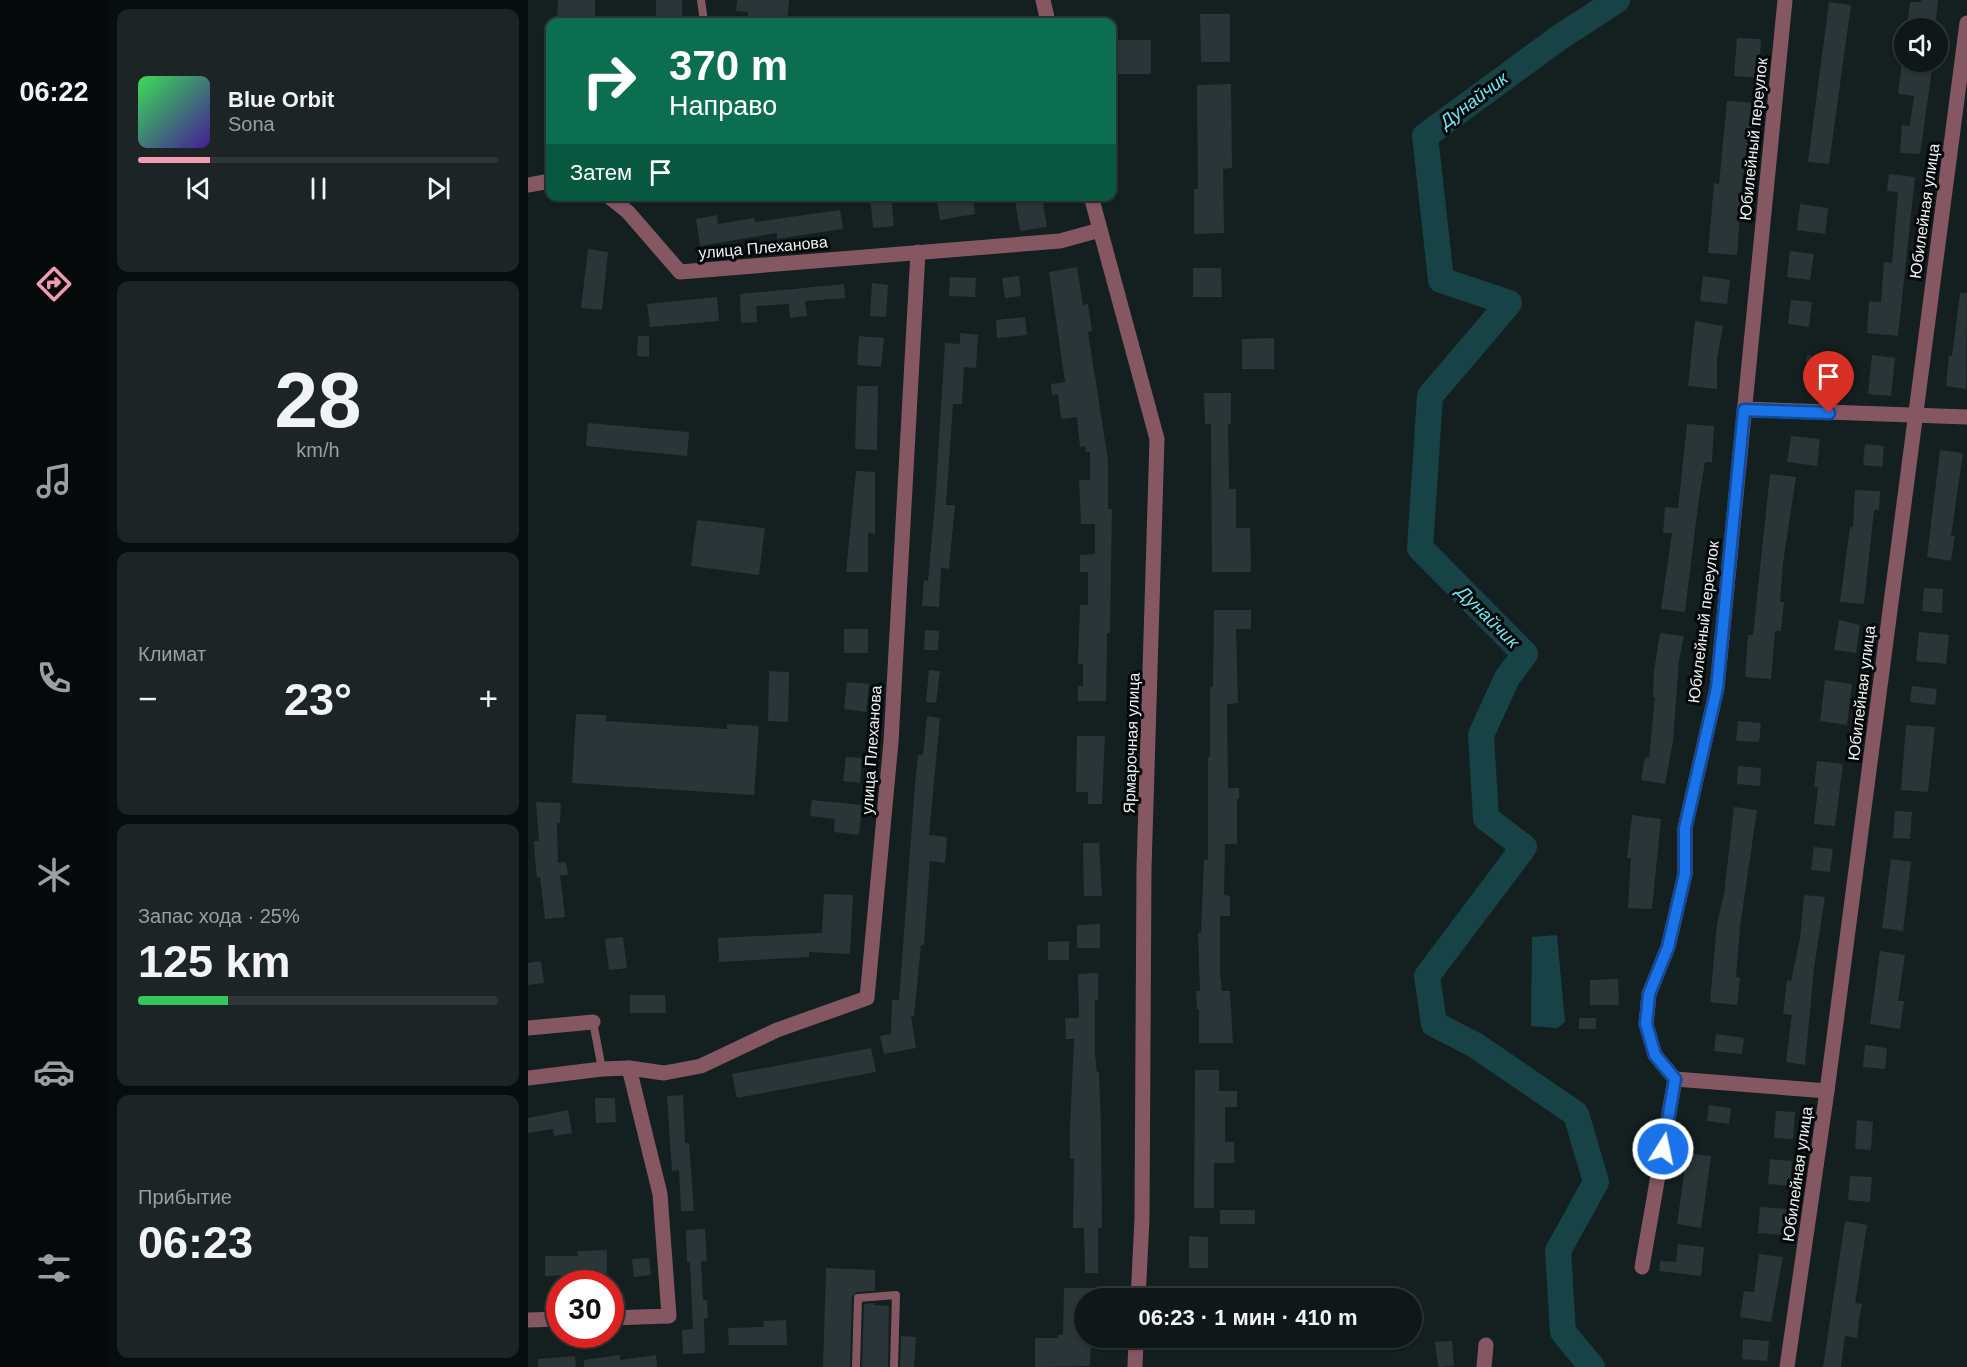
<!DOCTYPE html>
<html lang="ru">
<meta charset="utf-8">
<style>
:root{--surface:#0f1718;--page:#1d2425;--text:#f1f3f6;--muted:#9b9fa2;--line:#2f3637;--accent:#f19ab1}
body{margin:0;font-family:Helvetica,sans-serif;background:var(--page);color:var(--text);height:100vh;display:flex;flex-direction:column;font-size:22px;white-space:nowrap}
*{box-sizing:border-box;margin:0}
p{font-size:20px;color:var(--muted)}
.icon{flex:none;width:33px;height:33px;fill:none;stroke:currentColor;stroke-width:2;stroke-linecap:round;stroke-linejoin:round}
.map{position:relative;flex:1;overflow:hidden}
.drawer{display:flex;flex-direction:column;gap:9px;padding:9px;background:#080d0d;width:420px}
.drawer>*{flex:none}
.guide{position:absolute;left:18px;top:18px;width:570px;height:183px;border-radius:12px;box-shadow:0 2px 4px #0004,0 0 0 2px var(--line);background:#0b6e4f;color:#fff;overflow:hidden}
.fabs{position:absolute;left:1366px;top:18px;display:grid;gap:12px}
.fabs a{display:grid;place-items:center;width:54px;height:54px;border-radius:50%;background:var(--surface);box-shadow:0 2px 4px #0004,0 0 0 2px var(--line);font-size:30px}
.speed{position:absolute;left:18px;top:1270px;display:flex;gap:12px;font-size:30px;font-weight:700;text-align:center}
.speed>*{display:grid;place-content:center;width:78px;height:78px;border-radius:50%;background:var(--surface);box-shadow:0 2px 4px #0004,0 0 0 2px var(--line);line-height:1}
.speed .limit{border:9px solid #d22;background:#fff;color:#111}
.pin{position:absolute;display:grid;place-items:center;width:51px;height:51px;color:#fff;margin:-62px -26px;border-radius:50% 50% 50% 0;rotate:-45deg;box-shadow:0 0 6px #0007}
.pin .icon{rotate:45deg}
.me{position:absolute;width:66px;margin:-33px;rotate:10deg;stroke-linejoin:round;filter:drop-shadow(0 0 4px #0008)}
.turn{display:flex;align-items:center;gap:21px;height:126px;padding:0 24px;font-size:27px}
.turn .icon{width:78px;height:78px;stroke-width:2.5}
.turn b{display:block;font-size:42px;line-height:51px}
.then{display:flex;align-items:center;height:57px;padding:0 24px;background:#0003;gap:12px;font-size:22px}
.big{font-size:45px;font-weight:800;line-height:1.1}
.drawer .card{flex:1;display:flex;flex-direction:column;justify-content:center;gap:9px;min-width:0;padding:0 21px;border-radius:12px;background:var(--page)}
.drawer .dial{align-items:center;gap:0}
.dial b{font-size:78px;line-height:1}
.song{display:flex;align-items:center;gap:18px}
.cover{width:72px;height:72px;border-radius:9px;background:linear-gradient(135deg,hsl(130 70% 55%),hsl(260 70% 35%))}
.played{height:6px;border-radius:3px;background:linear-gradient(90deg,var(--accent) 20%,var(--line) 20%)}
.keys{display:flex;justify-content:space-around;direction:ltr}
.heat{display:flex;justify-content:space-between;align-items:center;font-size:33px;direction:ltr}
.charge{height:9px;border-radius:4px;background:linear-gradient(90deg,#34c759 25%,var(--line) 0)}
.trip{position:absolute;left:546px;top:1288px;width:348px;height:60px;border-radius:30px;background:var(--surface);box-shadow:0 2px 4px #0004,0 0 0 2px var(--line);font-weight:800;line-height:60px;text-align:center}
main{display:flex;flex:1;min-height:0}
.dock{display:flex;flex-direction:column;width:108px;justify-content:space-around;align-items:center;background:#06090a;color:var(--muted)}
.dock .icon{width:42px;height:42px}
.dock .active{color:var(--accent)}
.dock b{font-size:27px;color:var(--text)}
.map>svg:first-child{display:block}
.water{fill:#174246}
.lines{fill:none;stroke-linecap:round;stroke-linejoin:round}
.river{stroke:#174246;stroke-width:26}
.building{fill:#293536}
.service{stroke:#855763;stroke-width:8}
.minor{stroke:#855763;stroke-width:15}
.route-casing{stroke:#114b97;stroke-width:15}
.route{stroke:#1a73e8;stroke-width:10}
.labels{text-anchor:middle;stroke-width:6;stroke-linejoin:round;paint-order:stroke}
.street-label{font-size:16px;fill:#ebf2f3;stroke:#040808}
.water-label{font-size:18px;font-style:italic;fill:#70e7f5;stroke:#040808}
</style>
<main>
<nav class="dock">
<b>06:22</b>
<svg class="icon active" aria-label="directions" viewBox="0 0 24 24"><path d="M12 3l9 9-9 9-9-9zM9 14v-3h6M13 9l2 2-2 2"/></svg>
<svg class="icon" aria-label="music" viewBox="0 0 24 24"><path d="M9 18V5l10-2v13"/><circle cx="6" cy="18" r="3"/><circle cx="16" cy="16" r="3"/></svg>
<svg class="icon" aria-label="phone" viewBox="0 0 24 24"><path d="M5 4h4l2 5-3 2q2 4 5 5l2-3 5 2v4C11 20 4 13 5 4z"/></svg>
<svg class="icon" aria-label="climate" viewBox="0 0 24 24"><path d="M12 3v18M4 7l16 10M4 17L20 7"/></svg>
<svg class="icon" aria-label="car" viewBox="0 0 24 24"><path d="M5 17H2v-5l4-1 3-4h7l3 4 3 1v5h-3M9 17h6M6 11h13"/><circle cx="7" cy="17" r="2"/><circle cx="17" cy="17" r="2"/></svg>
<svg class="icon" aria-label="filters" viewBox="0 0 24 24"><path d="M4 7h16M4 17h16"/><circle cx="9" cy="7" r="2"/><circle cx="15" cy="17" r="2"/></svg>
</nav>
<section class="drawer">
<div class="card">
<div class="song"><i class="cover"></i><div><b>Blue Orbit</b><p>Sona</p></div></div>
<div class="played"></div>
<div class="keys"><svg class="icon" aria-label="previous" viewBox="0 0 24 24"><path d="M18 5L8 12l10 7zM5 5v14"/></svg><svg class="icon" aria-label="pause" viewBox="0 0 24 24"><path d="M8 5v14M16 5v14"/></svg><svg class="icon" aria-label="next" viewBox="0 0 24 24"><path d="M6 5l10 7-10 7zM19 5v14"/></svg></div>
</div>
<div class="card dial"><b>28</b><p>km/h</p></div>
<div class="card"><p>Климат</p>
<div class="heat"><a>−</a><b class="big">23°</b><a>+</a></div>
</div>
<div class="card"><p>Запас хода · 25%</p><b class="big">125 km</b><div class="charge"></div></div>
<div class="card"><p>Прибытие</p><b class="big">06:23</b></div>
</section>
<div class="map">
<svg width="1439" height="1367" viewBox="0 0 1439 1367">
<rect width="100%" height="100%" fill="#141f20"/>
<polygon class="water" points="1029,935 1037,1022 1029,1028 1003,1026 1004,937"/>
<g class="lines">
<polyline class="river" points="1064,1367 1035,1332 1030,1251 1068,1182 1048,1114 947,1045 906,1024 899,976 996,847 958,818 953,735 979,678 997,654 892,548 902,396 981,303 913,280 897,136 1032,37 1089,0"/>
</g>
<g class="building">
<polygon points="30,0 67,0 67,22 29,22"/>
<rect x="128" y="0" width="26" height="22"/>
<polygon points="209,0 261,0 259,22 219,22 220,12 208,11"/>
<polygon points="1393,0 1410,0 1407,28 1379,28 1382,2 1393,2"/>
<polygon points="1301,2 1323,5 1301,164 1280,162"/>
<polygon points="672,14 702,14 702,62 673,62"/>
<polygon points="1209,38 1233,39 1231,78 1206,76"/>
<rect x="584" y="40" width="39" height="34"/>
<polygon points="1374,62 1405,62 1392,154 1372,153 1374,125 1382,126 1386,96 1370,94"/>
<polygon points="703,84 704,168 695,169 696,233 666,234 666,189 670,189 669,85"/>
<polygon points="1199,101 1230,103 1227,130 1221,130 1218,173 1215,173 1209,255 1180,253 1186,183 1191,184"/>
<polygon points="1361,174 1387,177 1370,336 1339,333 1341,301 1353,302 1356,262 1364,263 1370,192 1359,191"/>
<polygon points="342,196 363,196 366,226 345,228"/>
<polygon points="408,196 445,196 447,214 412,220"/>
<polygon points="514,197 519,227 492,231 487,201"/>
<polygon points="1272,204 1300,208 1297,234 1269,230"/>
<polygon points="312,210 315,229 249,239 249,233 172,246 168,219 189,215 190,224 226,218 227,222"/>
<polygon points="60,249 80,252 74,310 53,308"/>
<polygon points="1262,251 1286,254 1282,280 1259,277"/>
<polygon points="549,267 555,305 560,304 564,331 560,332 580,460 580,509 584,509 582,633 579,633 578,701 550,701 550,686 555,686 555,664 550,664 552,605 560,605 560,572 552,572 552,555 567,554 567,524 553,524 551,480 562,480 562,452 558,452 557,446 552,447 549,417 533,419 530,394 524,395 523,384 537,382 521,272"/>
<polygon points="665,268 693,268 694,297 665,297"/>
<polygon points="491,276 493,296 477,298 474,278"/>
<polygon points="1175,276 1202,280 1199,304 1172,301"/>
<polygon points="422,277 448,278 447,297 421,296"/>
<polygon points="344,283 360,285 358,317 342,316"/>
<polygon points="316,284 317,298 277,301 279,316 262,318 261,304 228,306 229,322 213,323 212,294"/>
<polygon points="1432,293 1439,293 1438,389 1418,386 1421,355 1424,356"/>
<polygon points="189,297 191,321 122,327 119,304"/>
<polygon points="1263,300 1284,302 1281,327 1260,324"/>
<polygon points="497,317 499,335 469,338 468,320"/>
<polygon points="1167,321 1195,326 1189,359 1189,389 1160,386"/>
<polygon points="432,333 450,335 448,368 436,367 434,404 425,404 418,505 427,505 421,569 413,568 411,607 394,606 396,580 400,581 407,504 417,343 432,344"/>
<polygon points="110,336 121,336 121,357 109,356"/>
<polygon points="331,336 356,338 353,367 329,365"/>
<polygon points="746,338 746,369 714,369 714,339"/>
<polygon points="1279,355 1301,358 1298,385 1276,383"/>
<polygon points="1344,355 1367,358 1363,396 1340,394"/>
<polygon points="329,386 350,386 349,450 327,449"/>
<polygon points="676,393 703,393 703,424 700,424 701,489 708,489 708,528 722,528 723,572 684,572 683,424 677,424"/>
<polygon points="60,423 161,432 159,456 58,446"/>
<polygon points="1159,424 1186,426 1184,462 1177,462 1170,505 1157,612 1133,609 1144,533 1135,533 1137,507 1150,508"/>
<polygon points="1263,436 1292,439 1289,466 1259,462"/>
<polygon points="1337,444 1356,446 1354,467 1335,465"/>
<polygon points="1412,450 1435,453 1423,536 1427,536 1423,561 1399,557"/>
<polygon points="328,471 347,472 347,534 340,533 340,572 318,572"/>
<polygon points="1242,474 1268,477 1255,563 1252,602 1256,602 1253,631 1247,631 1243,679 1217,677 1220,635 1225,635"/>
<polygon points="1327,490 1352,491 1351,510 1346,510 1336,604 1312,602 1322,527 1325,527"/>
<polygon points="169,520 237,528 231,575 163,566"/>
<polygon points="1396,588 1415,589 1414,613 1394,611"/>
<polygon points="686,610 723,610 723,629 708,629 710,703 699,704 700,788 711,788 711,799 709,799 709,844 697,844 696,895 702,896 702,916 692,916 692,974 694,991 702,991 705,1043 671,1043 671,1009 669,1009 668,991 672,991 670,933 673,933 676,860 680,860 680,757 682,757 682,687 685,687"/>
<polygon points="1311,620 1332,625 1328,653 1306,650"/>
<rect x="316" y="629" width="24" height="24"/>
<polygon points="397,630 411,631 410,650 396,650"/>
<polygon points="1391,632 1421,635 1418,664 1388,661"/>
<polygon points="1132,633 1156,636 1151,660 1145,741 1137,784 1113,780 1117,757 1121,758 1127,697 1125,697 1126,671"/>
<polygon points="401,670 412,671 408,703 398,702"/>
<polygon points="241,671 261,672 260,722 240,721"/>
<polygon points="1297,680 1324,684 1319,725 1292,721"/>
<polygon points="319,682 341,684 338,712 316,709"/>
<polygon points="1384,686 1409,689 1407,705 1382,702"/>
<polygon points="48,714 78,715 78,721 199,729 199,724 231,726 226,795 44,783"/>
<polygon points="399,716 412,718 401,835 419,837 417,863 402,861 396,945 393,945 386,1016 383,1016 388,1048 356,1054 352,1036 363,1034 364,1000 371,1000 387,784 390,755 395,755"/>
<polygon points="1210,721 1233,723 1231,742 1208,741"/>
<polygon points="1378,725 1407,727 1400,792 1373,790"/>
<polygon points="549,736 577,736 574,804 560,804 560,792 548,792"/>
<polygon points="318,757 334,758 332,783 315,781"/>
<polygon points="1289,761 1315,764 1307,826 1286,824 1290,787 1286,787"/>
<polygon points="1210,766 1233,768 1232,786 1209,784"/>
<polygon points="284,800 334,805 331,835 306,832 307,819 282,816"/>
<polygon points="8,802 33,803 32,823 29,823 30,863 38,862 40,875 32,875 37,917 17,919 12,877 9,878 7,859 6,841 11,841"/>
<polygon points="1206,807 1229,810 1212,927 1208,977 1212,978 1209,1005 1182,1002 1189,924 1196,894"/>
<polygon points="1367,811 1384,812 1382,839 1365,838"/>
<polygon points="1104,815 1133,819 1124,909 1100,908 1103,858 1099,858"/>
<polygon points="555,843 571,843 574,896 556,896"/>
<polygon points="1286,847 1305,849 1302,872 1283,870"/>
<polygon points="1363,859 1383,862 1375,931 1354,928"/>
<polygon points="296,894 325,895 322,954 281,952 281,957 191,962 190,938 294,933"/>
<polygon points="1276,895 1297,897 1286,968 1277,1065 1258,1062 1264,1015 1255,1014 1259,980 1263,981 1272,938"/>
<polygon points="572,924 572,948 549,948 549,925"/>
<polygon points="95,937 99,968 81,970 77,939"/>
<polygon points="541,941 541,960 520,960 520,942"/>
<polygon points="1352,951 1377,955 1370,1001 1376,1001 1372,1029 1342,1024"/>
<polygon points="13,961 16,983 0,985 0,963"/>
<polygon points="570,973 570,1000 567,1000 567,1053 569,1072 571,1072 573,1128 574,1228 570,1228 570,1273 557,1273 556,1228 545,1228 546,1159 542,1159 542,1128 546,1039 538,1039 537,1018 551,1018 550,974"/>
<polygon points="1090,979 1091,1005 1062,1005 1062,980"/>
<polygon points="102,995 137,995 138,1013 102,1013"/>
<rect x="1051" y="1018" width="17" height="11"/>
<polygon points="1188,1034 1216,1038 1214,1054 1186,1051"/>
<polygon points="1337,1045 1359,1048 1357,1069 1335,1067"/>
<polygon points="343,1048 348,1072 209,1098 204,1074"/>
<polygon points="667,1070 691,1070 691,1091 709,1091 709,1107 697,1107 697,1142 706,1142 706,1163 686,1163 686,1208 666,1208"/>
<polygon points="155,1095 157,1143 161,1143 166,1211 153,1211 151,1170 144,1171 139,1096"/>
<polygon points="67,1098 87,1098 88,1122 68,1123"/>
<polygon points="1181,1105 1203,1108 1201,1124 1179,1121"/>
<polygon points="40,1110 44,1133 26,1136 25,1129 0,1133 0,1118"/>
<polygon points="1248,1111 1267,1112 1265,1139 1246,1138"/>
<polygon points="1329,1120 1345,1122 1343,1150 1327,1149"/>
<polygon points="1159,1153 1183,1156 1173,1228 1149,1224"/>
<polygon points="1242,1159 1264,1161 1262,1186 1240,1184"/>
<polygon points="1322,1176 1344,1177 1342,1202 1320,1200"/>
<polygon points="1232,1207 1259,1209 1257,1235 1230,1233"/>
<rect x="692" y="1210" width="35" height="14"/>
<polygon points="1317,1221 1339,1225 1327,1303 1334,1304 1331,1320 1329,1338 1317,1336 1313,1367 1295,1367"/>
<polygon points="177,1229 179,1261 173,1261 175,1300 179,1300 180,1318 176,1319 177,1353 155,1354 154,1330 165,1329 162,1262 159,1262 158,1230"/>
<polygon points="661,1236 680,1237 680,1268 661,1268"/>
<polygon points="1150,1244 1176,1247 1173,1276 1131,1271 1132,1261 1148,1262"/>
<polygon points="79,1250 79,1273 17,1276 17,1256 50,1256 49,1251"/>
<polygon points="1231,1254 1255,1257 1243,1322 1212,1317 1216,1291 1226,1292"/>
<polygon points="121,1258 123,1275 106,1277 104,1259"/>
<polygon points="298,1268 347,1270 347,1291 329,1292 324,1297 322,1367 295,1367"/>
<polygon points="536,1288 565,1288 565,1299 556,1299 556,1338 563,1338 562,1366 507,1367 507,1338 530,1338 530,1335 535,1335"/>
<polygon points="346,1303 346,1305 361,1306 360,1367 334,1367 336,1304"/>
<polygon points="258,1320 259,1345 201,1345 200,1328 236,1327 235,1321"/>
<polygon points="373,1336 388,1337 386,1367 372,1367"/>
<polygon points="1215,1339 1241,1341 1239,1361 1214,1359"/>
<polygon points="924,1341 926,1366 910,1367 907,1342"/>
<polygon points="92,1355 92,1360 128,1355 129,1367 56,1367 56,1360"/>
<polygon points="47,1356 48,1367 10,1367 10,1359"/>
</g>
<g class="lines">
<g class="service">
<polyline points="173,0 176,22"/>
<polyline points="65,1022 74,1069"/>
<polyline points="328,1367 330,1298 368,1295 366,1367"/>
</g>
<g class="minor">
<polyline points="515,0 520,22"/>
<polyline points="0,185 22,181"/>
<polyline points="80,196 100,212 152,272 532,241 572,230"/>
<polyline points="563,196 629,439 616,869 614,1219 610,1299"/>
<polyline points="1216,409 1439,417"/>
<polyline points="0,1028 65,1022"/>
<polyline points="0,1078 74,1069 101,1068 136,1073 173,1066 249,1030 339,998 363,742 390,252"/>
<polyline points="1147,1079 1299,1091"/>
<polyline points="1114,1267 1147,1079 1127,1055 1118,1024 1121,994 1140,947 1157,874 1157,828 1189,688 1257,0"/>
<polyline points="82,1318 141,1316 132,1194 101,1068"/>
<polyline points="0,1320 32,1319"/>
<polyline points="607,1367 608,1338"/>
<polyline points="956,1367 958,1345"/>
<polyline points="1259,1367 1299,1091 1439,23"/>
</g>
</g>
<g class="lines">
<defs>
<polyline id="route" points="1135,1149 1147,1079 1127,1055 1118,1024 1121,994 1140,947 1157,874 1157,828 1189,688 1216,410 1301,413"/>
</defs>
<use href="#route" class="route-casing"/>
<use href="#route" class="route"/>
</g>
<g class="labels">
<g class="street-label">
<text transform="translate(1225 139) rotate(-84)" y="6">Юбилейный переулок</text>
<text transform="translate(1396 211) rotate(-82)" y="6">Юбилейная улица</text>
<text transform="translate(235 247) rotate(-5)" y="6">улица Плеханова</text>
<text transform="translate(1175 622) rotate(-83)" y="6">Юбилейный переулок</text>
<text transform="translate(1333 693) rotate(-83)" y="6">Юбилейная улица</text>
<text transform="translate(603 743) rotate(-88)" y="6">Ярмарочная улица</text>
<text transform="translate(343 750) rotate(-86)" y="6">улица Плеханова</text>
<text transform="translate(1269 1174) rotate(-82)" y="6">Юбилейная улица</text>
</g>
<g class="water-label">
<text transform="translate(946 100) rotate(-37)" y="6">Дунайчик</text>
<text transform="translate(960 617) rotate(45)" y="6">Дунайчик</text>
</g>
</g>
</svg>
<div class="fabs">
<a><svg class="icon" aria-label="sound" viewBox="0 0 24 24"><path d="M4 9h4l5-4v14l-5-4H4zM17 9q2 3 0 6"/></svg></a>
</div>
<div class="speed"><div class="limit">30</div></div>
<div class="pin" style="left:1301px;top:413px;background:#d93025"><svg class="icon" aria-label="arrive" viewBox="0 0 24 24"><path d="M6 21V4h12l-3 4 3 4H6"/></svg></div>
<svg class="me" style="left:1135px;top:1149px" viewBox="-20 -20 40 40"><circle r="17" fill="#1a73e8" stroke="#fff" stroke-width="3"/><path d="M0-11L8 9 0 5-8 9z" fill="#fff"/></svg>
<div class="trip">06:23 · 1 мин · 410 m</div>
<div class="guide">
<div class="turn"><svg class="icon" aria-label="right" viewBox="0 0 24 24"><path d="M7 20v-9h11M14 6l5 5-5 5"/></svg><div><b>370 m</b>Направо</div></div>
<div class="then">Затем<svg class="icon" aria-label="arrive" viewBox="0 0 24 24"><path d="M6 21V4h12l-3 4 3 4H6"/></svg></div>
</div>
</div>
</main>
